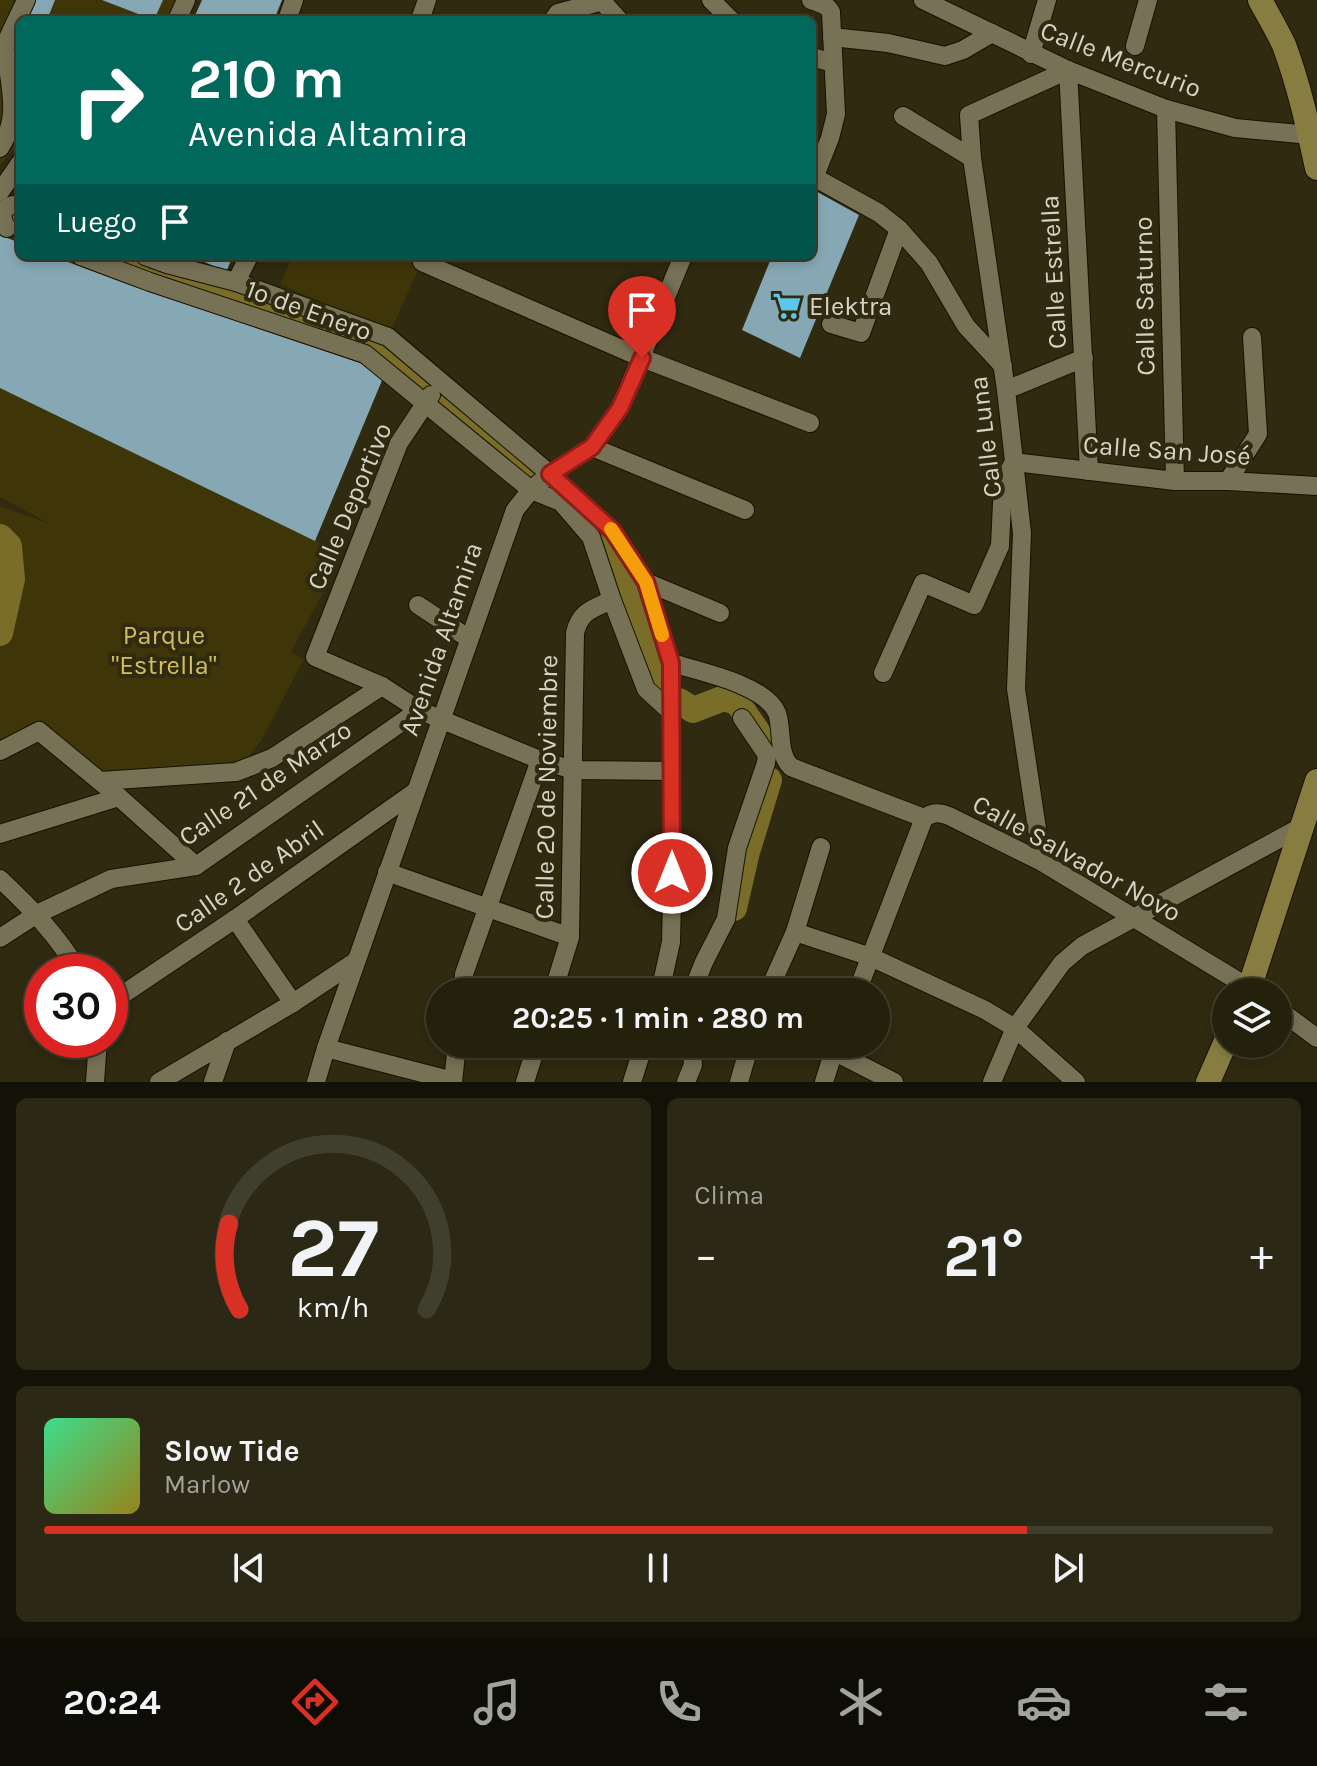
<!DOCTYPE html>
<html lang="es">
<meta charset="utf-8">
<style>
:root{--surface:#23200c;--page:#2b2815;--text:#f1f3f6;--muted:#a3a39d;--line:#403e2d;--accent:#d93025}
body{margin:0;font-family:Karla,sans-serif;background:var(--page);color:var(--text);height:100vh;display:flex;flex-direction:column;font-size:30px;white-space:nowrap}
*{box-sizing:border-box;margin:0}
p{font-size:26px;color:var(--muted)}
.icon{flex:none;width:44px;height:44px;fill:none;stroke:currentColor;stroke-width:2;stroke-linecap:round;stroke-linejoin:round}
.map{position:relative;height:1082px;overflow:hidden}
.details{display:flex;flex-direction:column;gap:16px;padding:16px;background:#131207;flex:1}
.details>*{flex:none}
.guide{position:absolute;left:16px;top:16px;width:800px;height:244px;border-radius:12px;box-shadow:0 4px 12px #0003,0 0 0 2px var(--line);background:#00695c;color:#fff;overflow:hidden}
.fabs{position:absolute;left:1212px;top:978px;display:grid;gap:16px}
.fabs a{display:grid;place-items:center;width:80px;height:80px;border-radius:50%;background:var(--surface);box-shadow:0 4px 12px #0003,0 0 0 2px var(--line);font-size:40px}
.speed{position:absolute;left:24px;top:954px;display:flex;gap:16px;font-size:40px;font-weight:700;text-align:center}
.speed>*{display:grid;place-content:center;width:104px;height:104px;border-radius:50%;background:var(--surface);box-shadow:0 4px 12px #0003,0 0 0 2px var(--line);line-height:1}
.speed .limit{border:12px solid #d22;background:#fff;color:#111}
.pin{position:absolute;display:grid;place-items:center;width:68px;height:68px;color:#fff;margin:-82px -34px;border-radius:50% 50% 50% 0;rotate:-45deg;box-shadow:0 0 8px #0007}
.pin .icon{rotate:45deg}
.me{position:absolute;width:88px;margin:-44px;rotate:0deg;stroke-linejoin:round;filter:drop-shadow(0 0 6px #0008)}
.turn{display:flex;align-items:center;gap:28px;height:168px;padding:0 40px;font-size:36px}
.turn .icon{width:104px;height:104px;stroke-width:2.5}
.turn b{display:block;font-size:56px;line-height:68px}
.then{display:flex;align-items:center;height:76px;padding:0 40px;background:#0003;gap:16px;font-size:30px}
.big{font-size:60px;font-weight:700;line-height:1.1}
.details .tile{flex:1;display:flex;flex-direction:column;justify-content:center;gap:12px;min-width:0;padding:0 28px;border-radius:12px;background:var(--page)}
.details .dial{align-items:center;gap:0}
.dial svg{height:208px;overflow:visible;fill:none;stroke:var(--line);stroke-width:7;stroke-linecap:round;text-anchor:middle}
.dial text{fill:var(--text);stroke:none}
.song{display:flex;align-items:center;gap:24px}
.cover{width:96px;height:96px;border-radius:12px;background:linear-gradient(135deg,hsl(150 70% 55%),hsl(50 70% 35%))}
.played{height:8px;border-radius:4px;background:linear-gradient(90deg,var(--accent) 80%,var(--line) 80%)}
.keys{display:flex;justify-content:space-around;direction:ltr}
.heat{display:flex;justify-content:space-between;align-items:center;font-size:44px;direction:ltr}
.details .tiles{flex:1;display:grid;gap:16px;grid-template-columns:1fr 1fr}
.tile:last-child{grid-column:span 2}
.trip{position:absolute;left:426px;top:978px;width:464px;height:80px;border-radius:40px;background:var(--surface);box-shadow:0 4px 12px #0003,0 0 0 2px var(--line);font-weight:700;line-height:80px;text-align:center}
.tabs{display:flex;height:128px;justify-content:space-around;align-items:center;background:#0e0d05;color:var(--muted)}
.tabs .icon{width:56px;height:56px}
.tabs .on{color:var(--accent)}
.tabs b{font-size:36px;color:var(--text)}
.map>svg:first-child{display:block}
.green{fill:#3e3609}
.lines{fill:none;stroke-linecap:round;stroke-linejoin:round}
.river{stroke:#7a6d29;stroke-width:26}
.building{fill:#86a8b4}
.minor-casing{stroke:#171200;stroke-width:20}
.major-casing{stroke:#171200;stroke-width:26}
.minor{stroke:#777256;stroke-width:18}
.major{stroke:#887d41;stroke-width:24}
.route-casing{stroke:#8d1f18;stroke-width:20}
.route{stroke:#d93025;stroke-width:14}
.slow{stroke:#f59e0b;stroke-width:14}
.labels{text-anchor:middle;stroke-width:8;stroke-linejoin:round;paint-order:stroke}
.street-label{font-size:26px;fill:#d6d4c5;stroke:#2f2a10}
.poi-label{font-size:26px;fill:#d6d4c5;stroke:#2f2a10;text-anchor:start}
.park-label{font-size:26px;fill:#d1bf5f;stroke:#2f2a10}
</style>
<div class="map">
<svg width="1317" height="1082" viewBox="0 0 1317 1082">
<rect width="100%" height="100%" fill="#2f2a10"/>
<g class="green">
<polygon points="0,0 177,0 168,20 20,20 20,143 0,165"/>
<polygon points="293,256 424,256 390,333 280,284"/>
<polygon points="0,388 339,552 333,574 291,652 304,659 261,741 249,756 227,764 100,781 39,731 0,751 0,506 50,524 0,497"/>
</g>
<g class="lines">
<g class="river">
<polyline points="0,211 20,218"/>
<polyline points="119,256 165,273 379,341 434,392 530,475 553,489 590,520 635,598 666,682"/>
<polyline points="0,537 9,546 12,579 0,633"/>
<polyline points="679,701 693,710 724,698 737,702 761,737"/>
<polyline points="734,908 747,852 769,780"/>
</g>
</g>
<g class="building">
<polygon points="33,0 55,0 47,20 25,20"/>
<polygon points="102,0 163,0 154,20"/>
<polygon points="202,0 282,0 274,20 193,20"/>
<polygon points="812,189 859,215 800,358 742,330 772,256 812,256"/>
<polygon points="0,235 20,243 20,256 52,256 132,286 372,367 383,378 315,541 0,388"/>
<polygon points="192,256 233,256 226,272"/>
</g>
<g class="lines">
<defs>
<g id="minor">
<polyline points="601,0 619,20"/>
<polyline points="711,0 731,20"/>
<path d="M811,0C819,3 827,4 831,12L836,114L830,138L814,178"/>
<polyline points="923,0 1068,70 1166,109 1235,128 1310,135"/>
<polyline points="177,20 186,0"/>
<polyline points="287,20 294,0"/>
<polyline points="420,20 427,0"/>
<polyline points="553,20 558,13 603,1"/>
<polyline points="832,37 888,43 945,56 963,50 992,33"/>
<polyline points="1135,46 1148,0"/>
<polyline points="1031,54 1047,0"/>
<polyline points="812,57 833,63"/>
<polyline points="1166,109 1175,481"/>
<polyline points="903,116 972,158"/>
<path d="M0,148C18,120 12,97 8,67C7,61 4,53 5,47C6,39 22,10 26,0"/>
<polyline points="812,176 879,213 899,229 929,263 966,326 1003,366"/>
<polyline points="0,192 20,163"/>
<path d="M7,228C0,217 1,208 13,205"/>
<polyline points="81,256 150,282 365,354 531,490 561,502 591,537 612,600 646,689 670,711"/>
<polyline points="145,256 167,264 236,282 388,337 550,474 613,531 646,582 671,663 672,899 671,942 660,992"/>
<polyline points="422,262 642,358 810,423"/>
<polyline points="236,282 249,256"/>
<polyline points="831,324 861,333 899,229"/>
<polyline points="1006,390 1084,358"/>
<polyline points="431,395 399,443 315,657 382,686 419,710 440,719 540,760 573,770 672,771"/>
<polyline points="592,447 745,510"/>
<polyline points="1228,481 1258,434 1252,337"/>
<polyline points="646,582 720,613"/>
<polyline points="418,605 468,638"/>
<path d="M671,663C698,671 766,685 777,713C783,731 777,753 791,767L924,818C933,812 939,812 949,816L1042,862L1256,992"/>
<polyline points="883,673 923,583 974,605 1000,546 1003,481 1014,462 1175,481 1228,481 1317,486"/>
<polyline points="0,751 39,731 119,797 196,866"/>
<polyline points="100,781 236,772 272,758 382,686"/>
<polyline points="0,834 119,797"/>
<polyline points="1042,862 1016,689 1022,533 1006,390 972,158 969,115 1068,70 1089,471"/>
<polyline points="387,872 570,937"/>
<path d="M0,879C30,907 58,936 79,972"/>
<polyline points="235,919 293,1003"/>
<polyline points="795,932 871,957 985,1010 1015,1028 1076,1082"/>
<polyline points="0,938 37,914 111,879 196,866 419,710"/>
<polyline points="463,992 464,974 540,760"/>
<path d="M553,992L570,937L575,633C580,611 593,609 612,600"/>
<polyline points="692,992 704,962 726,919 737,848 766,763 767,755 742,718"/>
<polyline points="768,992 795,932 821,847"/>
<polyline points="857,992 924,818"/>
<polyline points="110,1003 235,919 416,791"/>
<polyline points="1278,1009 1317,1038"/>
<polyline points="813,1044 833,1051 894,1082"/>
<polyline points="326,1048 453,1081"/>
<polyline points="95,1082 98,1040"/>
<polyline points="159,1082 293,1003 356,961"/>
<polyline points="213,1082 227,1041"/>
<polyline points="316,1082 326,1048 515,510 531,490 550,474 592,447 620,408 683,256"/>
<polyline points="453,1082 457,1044"/>
<polyline points="525,1082 537,1044"/>
<polyline points="632,1082 644,1044"/>
<polyline points="686,1082 693,1065 691,1044"/>
<polyline points="739,1082 750,1044"/>
<polyline points="824,1082 836,1044"/>
<polyline points="992,1082 1015,1028 1062,963 1082,946 1301,827"/>
</g>
<g id="major">
<path d="M1260,0C1268,15 1277,30 1284,45C1299,85 1308,127 1317,168"/>
<polyline points="1248,992 1317,781"/>
<polyline points="1208,1082 1226,1041"/>
</g>
</defs>
<use href="#minor" class="minor-casing"/>
<use href="#major" class="major-casing"/>
<use href="#minor" class="minor"/>
<use href="#major" class="major"/>
</g>
<g class="lines">
<defs>
<polyline id="route" points="642,358 620,408 592,447 550,474 613,531 646,582 671,663 672,873"/>
</defs>
<use href="#route" class="route-casing"/>
<use href="#route" class="route"/>
<polyline class="slow" points="611,529 646,582 662,635"/>
</g>
<defs>
<symbol id="supermarket-bare" viewBox="-9 -9 18 18"><path d="M-6-5.5h2.5l.6 2H6L4.5 2H-2.5L-4.4-4H-6ZM-1.5 3.2a1.3 1.3 0 1 0 .1 0ZM3 3.2a1.3 1.3 0 1 0 .1 0Z" fill="#5cc7e8" stroke="#2f2a10" stroke-width="2.5" paint-order="stroke"/></symbol>
</defs>
<g fill-rule="evenodd">
<use href="#supermarket-bare" x="767" y="286" width="40" height="40"/>
</g>
<g class="labels">
<g class="street-label">
<text transform="translate(1121 59) rotate(21)" y="9">Calle Mercurio</text>
<text transform="translate(1053 272) rotate(-93)" y="9">Calle Estrella</text>
<text transform="translate(1144 296) rotate(-91)" y="9">Calle Saturno</text>
<text transform="translate(309 310) rotate(20)" y="9">1o de Enero</text>
<text transform="translate(985 437) rotate(-97)" y="9">Calle Luna</text>
<text transform="translate(1167 450) rotate(4)" y="9">Calle San José</text>
<text transform="translate(349 506) rotate(-67)" y="9">Calle Deportivo</text>
<text transform="translate(441 639) rotate(-71)" y="9">Avenida Altamira</text>
<text transform="translate(265 783) rotate(-34)" y="9">Calle 21 de Marzo</text>
<text transform="translate(546 787) rotate(-89)" y="9">Calle 20 de Noviembre</text>
<text transform="translate(1077 858) rotate(29)" y="9">Calle Salvador Novo</text>
<text transform="translate(249 876) rotate(-35)" y="9">Calle 2 de Abril</text>
</g>
<g class="poi-label">
<text x="809" y="315">Elektra</text>
</g>
<g class="park-label">
<text x="164" y="644">Parque<tspan x="164" dy="30">"Estrella"</tspan></text>
</g>
</g>
</svg>
<div class="fabs">
<a><svg class="icon" aria-label="layers" viewBox="0 0 24 24"><path d="M12 4l9 5-9 5-9-5zM3 14l9 5 9-5"/></svg></a>
</div>
<div class="speed"><div class="limit">30</div></div>
<div class="pin" style="left:642px;top:358px;background:#d93025"><svg class="icon" aria-label="arrive" viewBox="0 0 24 24"><path d="M6 21V4h12l-3 4 3 4H6"/></svg></div>
<svg class="me" style="left:672px;top:873px" viewBox="-20 -20 40 40"><circle r="17" fill="#d93025" stroke="#fff" stroke-width="3"/><path d="M0-11L8 9 0 5-8 9z" fill="#fff"/></svg>
<div class="trip">20:25 · 1 min · 280 m</div>
<div class="guide">
<div class="turn"><svg class="icon" aria-label="right" viewBox="0 0 24 24"><path d="M7 20v-9h11M14 6l5 5-5 5"/></svg><div><b>210 m</b>Avenida Altamira</div></div>
<div class="then">Luego<svg class="icon" aria-label="arrive" viewBox="0 0 24 24"><path d="M6 21V4h12l-3 4 3 4H6"/></svg></div>
</div>
</div>
<section class="details">
<div class="tiles">
<div class="tile dial"><svg viewBox="0 0 100 80">
<path d="M14 69A42 42 0 1 1 86 69"/>
<path d="M14 69A42 42 0 0 1 10 36" stroke="#d93025"/>
<text x="50" y="56" font-size="32" font-weight="700">27</text>
<text x="50" y="72" font-size="11">km/h</text>
</svg></div>
<div class="tile"><p>Clima</p>
<div class="heat"><a>−</a><b class="big">21°</b><a>+</a></div>
</div>
<div class="tile">
<div class="song"><i class="cover"></i><div><b>Slow Tide</b><p>Marlow</p></div></div>
<div class="played"></div>
<div class="keys"><svg class="icon" aria-label="previous" viewBox="0 0 24 24"><path d="M18 5L8 12l10 7zM5 5v14"/></svg><svg class="icon" aria-label="pause" viewBox="0 0 24 24"><path d="M8 5v14M16 5v14"/></svg><svg class="icon" aria-label="next" viewBox="0 0 24 24"><path d="M6 5l10 7-10 7zM19 5v14"/></svg></div>
</div>
</div>
</section>
<nav class="tabs">
<b>20:24</b>
<svg class="icon on" aria-label="directions" viewBox="0 0 24 24"><path d="M12 3l9 9-9 9-9-9zM9 14v-3h6M13 9l2 2-2 2"/></svg>
<svg class="icon" aria-label="music" viewBox="0 0 24 24"><path d="M9 18V5l10-2v13"/><circle cx="6" cy="18" r="3"/><circle cx="16" cy="16" r="3"/></svg>
<svg class="icon" aria-label="phone" viewBox="0 0 24 24"><path d="M5 4h4l2 5-3 2q2 4 5 5l2-3 5 2v4C11 20 4 13 5 4z"/></svg>
<svg class="icon" aria-label="climate" viewBox="0 0 24 24"><path d="M12 3v18M4 7l16 10M4 17L20 7"/></svg>
<svg class="icon" aria-label="car" viewBox="0 0 24 24"><path d="M5 17H2v-5l4-1 3-4h7l3 4 3 1v5h-3M9 17h6M6 11h13"/><circle cx="7" cy="17" r="2"/><circle cx="17" cy="17" r="2"/></svg>
<svg class="icon" aria-label="filters" viewBox="0 0 24 24"><path d="M4 7h16M4 17h16"/><circle cx="9" cy="7" r="2"/><circle cx="15" cy="17" r="2"/></svg>
</nav>
